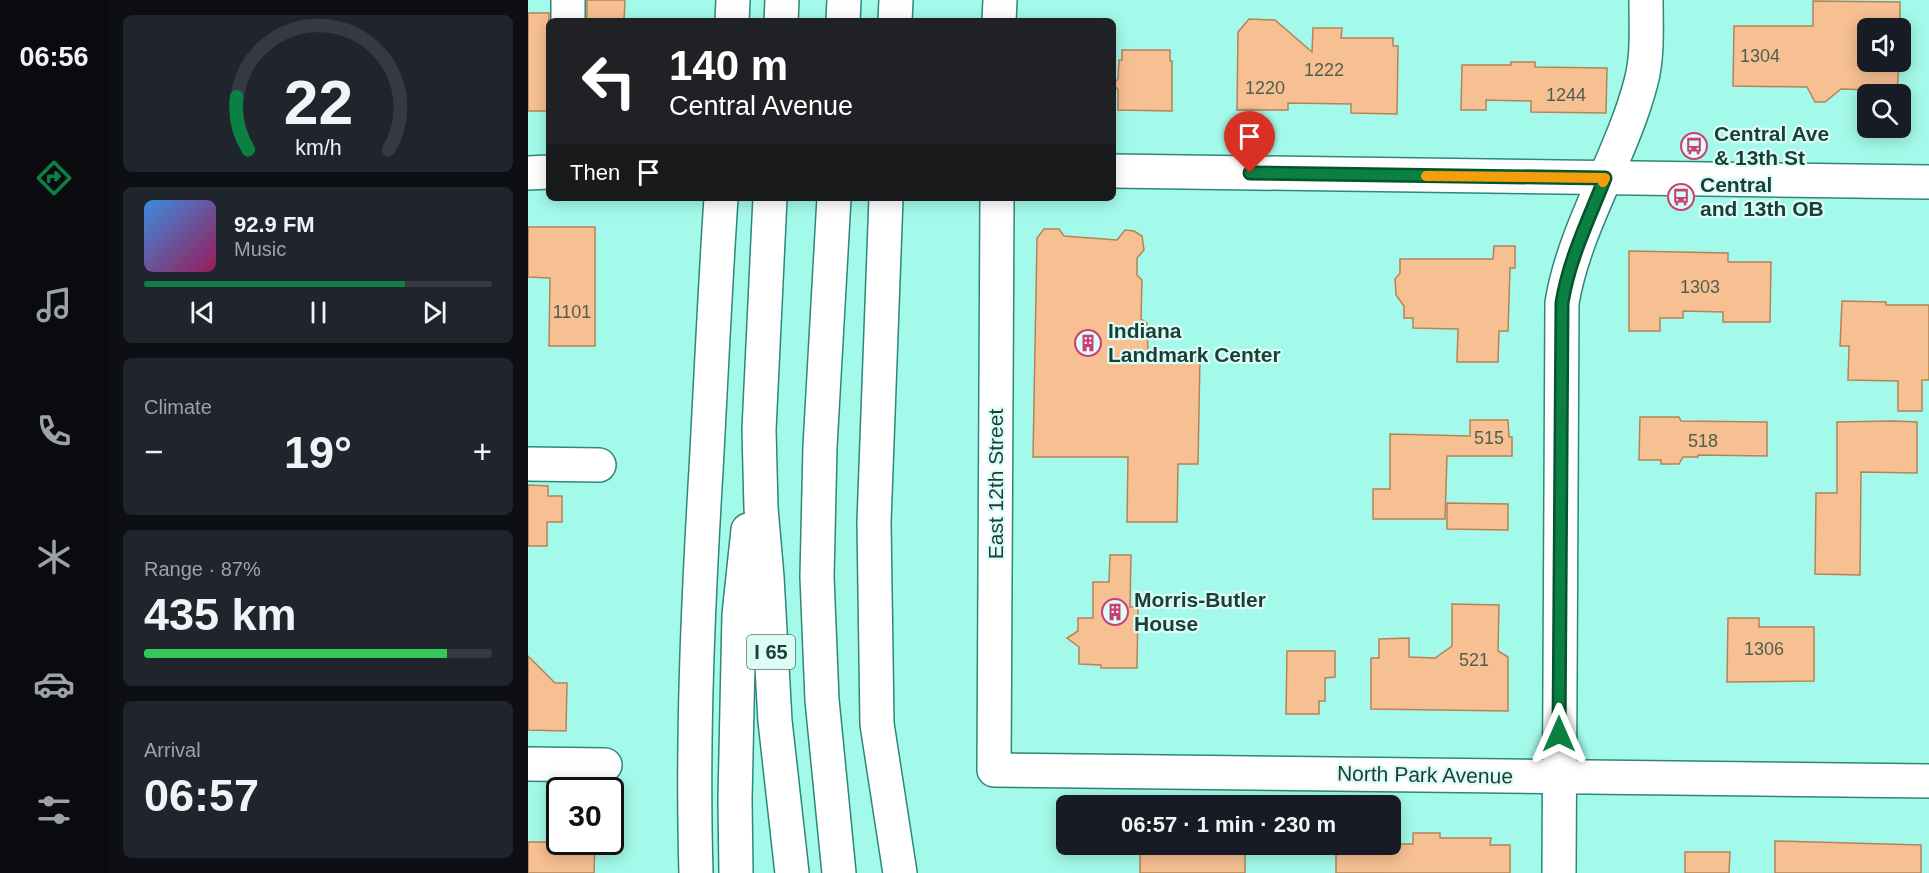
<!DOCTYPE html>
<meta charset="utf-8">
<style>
:root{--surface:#171b24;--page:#20242c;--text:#f1f3f6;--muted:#9ea1a6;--line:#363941;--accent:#0b8043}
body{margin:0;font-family:Helvetica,sans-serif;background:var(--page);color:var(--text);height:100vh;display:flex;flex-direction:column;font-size:22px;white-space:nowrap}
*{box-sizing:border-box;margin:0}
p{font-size:20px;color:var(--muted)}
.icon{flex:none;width:33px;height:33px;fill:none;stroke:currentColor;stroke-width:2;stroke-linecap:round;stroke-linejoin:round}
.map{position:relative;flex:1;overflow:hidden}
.drawer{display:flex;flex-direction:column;gap:15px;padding:15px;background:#0d0f14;width:420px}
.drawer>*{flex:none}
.banner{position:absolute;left:18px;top:18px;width:570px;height:183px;border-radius:9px;box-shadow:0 3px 15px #0003;background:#202124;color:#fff;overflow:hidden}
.fabs{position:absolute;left:1329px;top:18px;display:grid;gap:12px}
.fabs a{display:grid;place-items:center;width:54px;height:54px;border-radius:9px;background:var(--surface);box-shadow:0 3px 15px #0003;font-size:30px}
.speed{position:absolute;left:18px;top:777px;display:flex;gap:12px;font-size:30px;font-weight:700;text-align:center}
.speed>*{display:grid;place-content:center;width:78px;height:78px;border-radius:50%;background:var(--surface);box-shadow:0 3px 15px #0003;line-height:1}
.speed .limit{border:3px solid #111;border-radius:9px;background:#fff;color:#111}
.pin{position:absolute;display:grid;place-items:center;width:51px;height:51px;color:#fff;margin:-62px -26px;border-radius:50% 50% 50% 0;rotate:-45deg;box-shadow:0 0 6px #0007}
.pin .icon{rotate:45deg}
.me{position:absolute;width:66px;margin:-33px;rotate:0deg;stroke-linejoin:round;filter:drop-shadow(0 0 4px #0008)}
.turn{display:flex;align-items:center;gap:21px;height:126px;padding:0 24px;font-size:27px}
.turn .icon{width:78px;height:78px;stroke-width:2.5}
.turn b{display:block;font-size:42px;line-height:51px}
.then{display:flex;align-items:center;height:57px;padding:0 24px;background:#0003;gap:12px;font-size:22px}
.big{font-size:45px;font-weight:800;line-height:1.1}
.drawer .card{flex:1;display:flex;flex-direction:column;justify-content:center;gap:9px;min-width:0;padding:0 21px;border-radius:9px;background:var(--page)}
.drawer .dial{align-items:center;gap:0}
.dial svg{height:156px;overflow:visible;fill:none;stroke:var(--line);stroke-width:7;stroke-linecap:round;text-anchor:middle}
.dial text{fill:var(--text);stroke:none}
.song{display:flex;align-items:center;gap:18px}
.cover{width:72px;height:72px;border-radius:9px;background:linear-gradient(135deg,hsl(210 70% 55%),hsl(330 70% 35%))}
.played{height:6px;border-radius:3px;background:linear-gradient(90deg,var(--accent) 75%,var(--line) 75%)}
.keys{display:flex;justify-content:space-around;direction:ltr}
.heat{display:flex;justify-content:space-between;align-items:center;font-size:33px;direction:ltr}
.charge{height:9px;border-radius:4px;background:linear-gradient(90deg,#34c759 87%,var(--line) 0)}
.trip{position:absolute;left:528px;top:795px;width:345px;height:60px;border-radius:9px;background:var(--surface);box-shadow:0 3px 15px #0003;font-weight:800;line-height:60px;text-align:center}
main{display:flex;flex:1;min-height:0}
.tab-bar{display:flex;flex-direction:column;width:108px;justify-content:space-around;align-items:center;background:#090b0e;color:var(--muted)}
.tab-bar .icon{width:42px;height:42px}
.tab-bar .on{color:var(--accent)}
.tab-bar b{font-size:27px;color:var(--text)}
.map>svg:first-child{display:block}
.building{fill:#f6c092;stroke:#b58357;stroke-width:1.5}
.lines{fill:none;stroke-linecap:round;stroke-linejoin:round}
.minor-casing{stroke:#2e8779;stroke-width:36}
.major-casing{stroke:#2e8779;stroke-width:36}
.highway-casing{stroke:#2e8779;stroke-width:36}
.minor{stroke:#fff;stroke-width:33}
.major{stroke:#fff;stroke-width:33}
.highway{stroke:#fff;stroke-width:33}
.route-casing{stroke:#07532c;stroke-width:15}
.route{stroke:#0b8043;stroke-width:10}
.slow{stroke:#f59e0b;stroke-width:10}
.labels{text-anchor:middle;stroke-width:4.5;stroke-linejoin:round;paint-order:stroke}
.number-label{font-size:18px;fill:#515e4e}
.shield{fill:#dcfcf5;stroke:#547771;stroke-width:1.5}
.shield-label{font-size:20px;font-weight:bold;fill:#1a3e38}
.poi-label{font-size:21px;font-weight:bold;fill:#1a3e38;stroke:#dcfcf5;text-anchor:start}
.street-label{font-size:21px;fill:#1a3e38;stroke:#dcfcf5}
</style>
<main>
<nav class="tab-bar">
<b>06:56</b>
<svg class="icon on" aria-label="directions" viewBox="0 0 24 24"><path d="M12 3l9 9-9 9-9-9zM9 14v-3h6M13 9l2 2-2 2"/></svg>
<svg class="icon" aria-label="music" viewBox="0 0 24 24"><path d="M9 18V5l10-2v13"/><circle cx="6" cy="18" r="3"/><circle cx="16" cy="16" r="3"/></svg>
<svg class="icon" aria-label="phone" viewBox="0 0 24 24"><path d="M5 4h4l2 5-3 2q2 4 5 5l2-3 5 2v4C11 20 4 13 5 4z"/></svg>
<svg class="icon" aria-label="climate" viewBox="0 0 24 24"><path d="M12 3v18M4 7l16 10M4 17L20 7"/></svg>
<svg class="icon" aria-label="car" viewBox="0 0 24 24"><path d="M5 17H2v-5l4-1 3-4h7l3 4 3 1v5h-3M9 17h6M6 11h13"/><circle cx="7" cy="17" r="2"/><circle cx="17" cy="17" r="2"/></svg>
<svg class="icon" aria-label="filters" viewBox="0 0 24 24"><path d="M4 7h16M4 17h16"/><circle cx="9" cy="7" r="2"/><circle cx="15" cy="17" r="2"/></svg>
</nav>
<section class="drawer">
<div class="card dial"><svg viewBox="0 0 100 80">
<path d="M14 69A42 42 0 1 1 86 69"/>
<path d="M14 69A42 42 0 0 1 8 42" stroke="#0b8043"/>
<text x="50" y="56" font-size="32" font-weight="700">22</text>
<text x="50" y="72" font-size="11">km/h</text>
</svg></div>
<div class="card">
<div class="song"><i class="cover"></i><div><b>92.9 FM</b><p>Music</p></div></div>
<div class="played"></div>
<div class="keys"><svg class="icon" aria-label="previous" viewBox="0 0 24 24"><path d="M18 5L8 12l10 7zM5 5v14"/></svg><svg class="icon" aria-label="pause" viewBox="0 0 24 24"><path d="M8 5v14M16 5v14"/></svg><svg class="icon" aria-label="next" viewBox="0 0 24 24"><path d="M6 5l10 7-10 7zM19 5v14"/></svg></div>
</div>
<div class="card"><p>Climate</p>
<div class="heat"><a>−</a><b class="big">19°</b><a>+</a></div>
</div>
<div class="card"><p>Range · 87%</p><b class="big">435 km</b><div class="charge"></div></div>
<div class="card"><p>Arrival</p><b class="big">06:57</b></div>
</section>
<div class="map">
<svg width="1401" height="873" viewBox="0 0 1401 873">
<rect width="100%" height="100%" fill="#a4faea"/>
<g class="building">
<polygon points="59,0 97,0 96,21 59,21"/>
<polygon points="1285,1 1372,2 1372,27 1378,31 1378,43 1372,47 1372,28 1340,28 1340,62 1371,62 1369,94 1347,94 1347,90 1313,89 1297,102 1287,102 1279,87 1205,86 1206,26 1285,26"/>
<polygon points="0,13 21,13 20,111 0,111"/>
<polygon points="721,19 747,20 784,52 785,28 814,28 813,38 865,38 865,46 870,46 869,114 823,113 823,104 760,103 760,110 709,110 710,32"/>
<polygon points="594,50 642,50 642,61 644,61 644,111 590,110 590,90 585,84 590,79 591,60 594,60"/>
<polygon points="983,62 1007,62 1007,67 1079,68 1078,113 1003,112 1003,101 958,100 958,110 933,110 934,65 983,65"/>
<polygon points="0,227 67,227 67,346 21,346 22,278 0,277"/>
<polygon points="516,229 531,229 536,236 589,240 597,230 606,231 614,236 616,250 609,258 609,275 614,280 613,319 619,323 620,357 672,357 670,464 650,464 649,522 599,522 600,457 505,457 509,238"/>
<polygon points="966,246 987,246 987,268 982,268 980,331 971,331 970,362 929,362 930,329 885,328 885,318 876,318 876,306 868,295 867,279 872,273 872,259 965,259"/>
<polygon points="1101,251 1200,253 1200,262 1243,262 1242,322 1195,322 1195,312 1155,311 1155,318 1132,318 1132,331 1101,331"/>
<polygon points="1314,301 1358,302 1358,305 1401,305 1401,380 1394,380 1394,411 1370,411 1370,381 1320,380 1321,346 1312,346"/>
<polygon points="1112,417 1151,417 1153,421 1239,422 1239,456 1170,455 1170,457 1155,457 1151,464 1133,464 1133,460 1111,460"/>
<polygon points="942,420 980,420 981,437 984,437 984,456 919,456 917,519 845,519 845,489 862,489 862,434 942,436"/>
<polygon points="1364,421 1389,422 1389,473 1333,472 1332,575 1287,574 1288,493 1309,493 1309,422"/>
<polygon points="0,485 20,486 20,496 34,496 34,522 19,522 19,546 0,546"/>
<polygon points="919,503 980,504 980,530 919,529"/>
<polygon points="582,555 603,555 602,607 610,607 609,668 573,668 573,665 551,664 551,647 539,638 550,631 550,618 565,618 565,582 581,582"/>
<polygon points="924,604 971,605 970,651 980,657 980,711 843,709 843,658 851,658 851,639 881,638 881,657 907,658 924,646"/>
<polygon points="1200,618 1231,618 1231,627 1286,627 1286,681 1199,682"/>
<polygon points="759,651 807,651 807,677 797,678 797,701 791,701 791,714 758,714"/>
<polygon points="0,656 27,683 39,683 38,731 0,730"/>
<polygon points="885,833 912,833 912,838 963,838 962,845 982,845 982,873 808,873 808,844 885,844"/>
<polygon points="1247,841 1393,845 1393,873 1247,873"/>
<polygon points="0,842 67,842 66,873 0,873"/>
<rect x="612" y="844" width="105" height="29"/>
<polygon points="1157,852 1202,852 1201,873 1157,873"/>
</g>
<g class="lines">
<defs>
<g id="minor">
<polyline points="40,21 40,0"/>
<polyline points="471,21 472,0"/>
<polyline points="469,198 466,770 1401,781"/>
<polyline points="0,464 71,465"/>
<polyline points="0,764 77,765"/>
<path d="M1031,873L1034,303C1046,228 1094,156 1113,82C1120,56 1118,27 1118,0"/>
</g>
<g id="major">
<polyline points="585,171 1401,182"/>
<polyline points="0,173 21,172"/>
</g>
<g id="highway">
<polyline points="204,21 205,0"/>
<polyline points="253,21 254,0"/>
<polyline points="315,21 316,0"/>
<polyline points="367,21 368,0"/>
<polyline points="242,198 231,430 233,508 239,577 247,721 264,873"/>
<polyline points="306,198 292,447 289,577 294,700 311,873"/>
<polyline points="358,198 346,522 349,724 372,873"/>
<path d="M168,873C164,739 170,604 178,470C183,379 187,289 193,198"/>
<polyline points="208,873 207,800 211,615 220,530"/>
</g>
</defs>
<use href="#minor" class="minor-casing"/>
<use href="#major" class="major-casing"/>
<use href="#highway" class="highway-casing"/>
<use href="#minor" class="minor"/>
<use href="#major" class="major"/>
<use href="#highway" class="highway"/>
</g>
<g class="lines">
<defs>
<path id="route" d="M722,173L1077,178C1061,219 1041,259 1034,303L1031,734"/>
</defs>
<use href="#route" class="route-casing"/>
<use href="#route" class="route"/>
<polyline class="slow" points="898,176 1077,178 1075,182"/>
</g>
<defs>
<symbol id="bus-ring" viewBox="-11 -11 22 22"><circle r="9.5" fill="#dcfcf5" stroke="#c93e74" stroke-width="1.5"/><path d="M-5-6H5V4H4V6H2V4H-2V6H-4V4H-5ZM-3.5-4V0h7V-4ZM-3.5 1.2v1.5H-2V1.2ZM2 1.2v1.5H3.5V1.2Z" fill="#c93e74"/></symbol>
<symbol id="building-ring" viewBox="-11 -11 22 22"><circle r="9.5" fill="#dcfcf5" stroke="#c93e74" stroke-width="1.5"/><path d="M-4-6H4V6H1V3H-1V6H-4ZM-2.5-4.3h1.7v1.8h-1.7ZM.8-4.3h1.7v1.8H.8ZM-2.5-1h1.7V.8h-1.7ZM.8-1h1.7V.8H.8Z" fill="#c93e74"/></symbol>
</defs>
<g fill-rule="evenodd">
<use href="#bus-ring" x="1151" y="131" width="30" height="30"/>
<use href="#bus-ring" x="1138" y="182" width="30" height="30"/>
<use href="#building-ring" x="545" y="328" width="30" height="30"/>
<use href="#building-ring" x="572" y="597" width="30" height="30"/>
</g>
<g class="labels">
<g class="number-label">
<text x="1232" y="62">1304</text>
<text x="796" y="76">1222</text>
<text x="737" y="94">1220</text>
<text x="1038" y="101">1244</text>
<text x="1172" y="293">1303</text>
<text x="44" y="318">1101</text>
<text x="961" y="444">515</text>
<text x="1175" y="447">518</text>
<text x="1236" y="655">1306</text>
<text x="946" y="666">521</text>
</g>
<rect class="shield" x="219" y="635" width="48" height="34" rx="4.5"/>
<g class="shield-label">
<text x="243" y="659">I 65</text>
</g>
<g class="poi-label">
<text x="1186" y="141">Central Ave<tspan x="1186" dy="24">&amp; 13th St</tspan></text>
<text x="1172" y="192">Central<tspan x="1172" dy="24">and 13th OB</tspan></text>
<text x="580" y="338">Indiana<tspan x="580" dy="24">Landmark Center</tspan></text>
<text x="606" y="607">Morris-Butler<tspan x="606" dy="24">House</tspan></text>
</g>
<g class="street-label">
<text transform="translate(468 484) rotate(-90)" y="7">East 12th Street</text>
<text transform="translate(897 775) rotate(1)" y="7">North Park Avenue</text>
</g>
</g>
</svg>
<div class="fabs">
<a><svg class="icon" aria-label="sound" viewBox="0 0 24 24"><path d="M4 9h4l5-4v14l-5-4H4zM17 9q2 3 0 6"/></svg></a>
<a><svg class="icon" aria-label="search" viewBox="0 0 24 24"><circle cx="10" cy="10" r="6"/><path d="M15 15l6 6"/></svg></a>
</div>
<div class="speed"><div class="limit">30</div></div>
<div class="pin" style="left:722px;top:173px;background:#d93025"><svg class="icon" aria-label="arrive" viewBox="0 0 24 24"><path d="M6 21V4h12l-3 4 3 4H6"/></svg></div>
<svg class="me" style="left:1031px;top:734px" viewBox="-20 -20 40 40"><path d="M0-17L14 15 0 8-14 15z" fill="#0b8043" stroke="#fff" stroke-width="4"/></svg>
<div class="trip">06:57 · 1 min · 230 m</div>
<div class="banner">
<div class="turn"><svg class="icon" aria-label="left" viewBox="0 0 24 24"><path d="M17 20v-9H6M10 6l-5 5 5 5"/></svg><div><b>140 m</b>Central Avenue</div></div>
<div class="then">Then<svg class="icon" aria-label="arrive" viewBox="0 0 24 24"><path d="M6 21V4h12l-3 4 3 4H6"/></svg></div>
</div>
</div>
</main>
